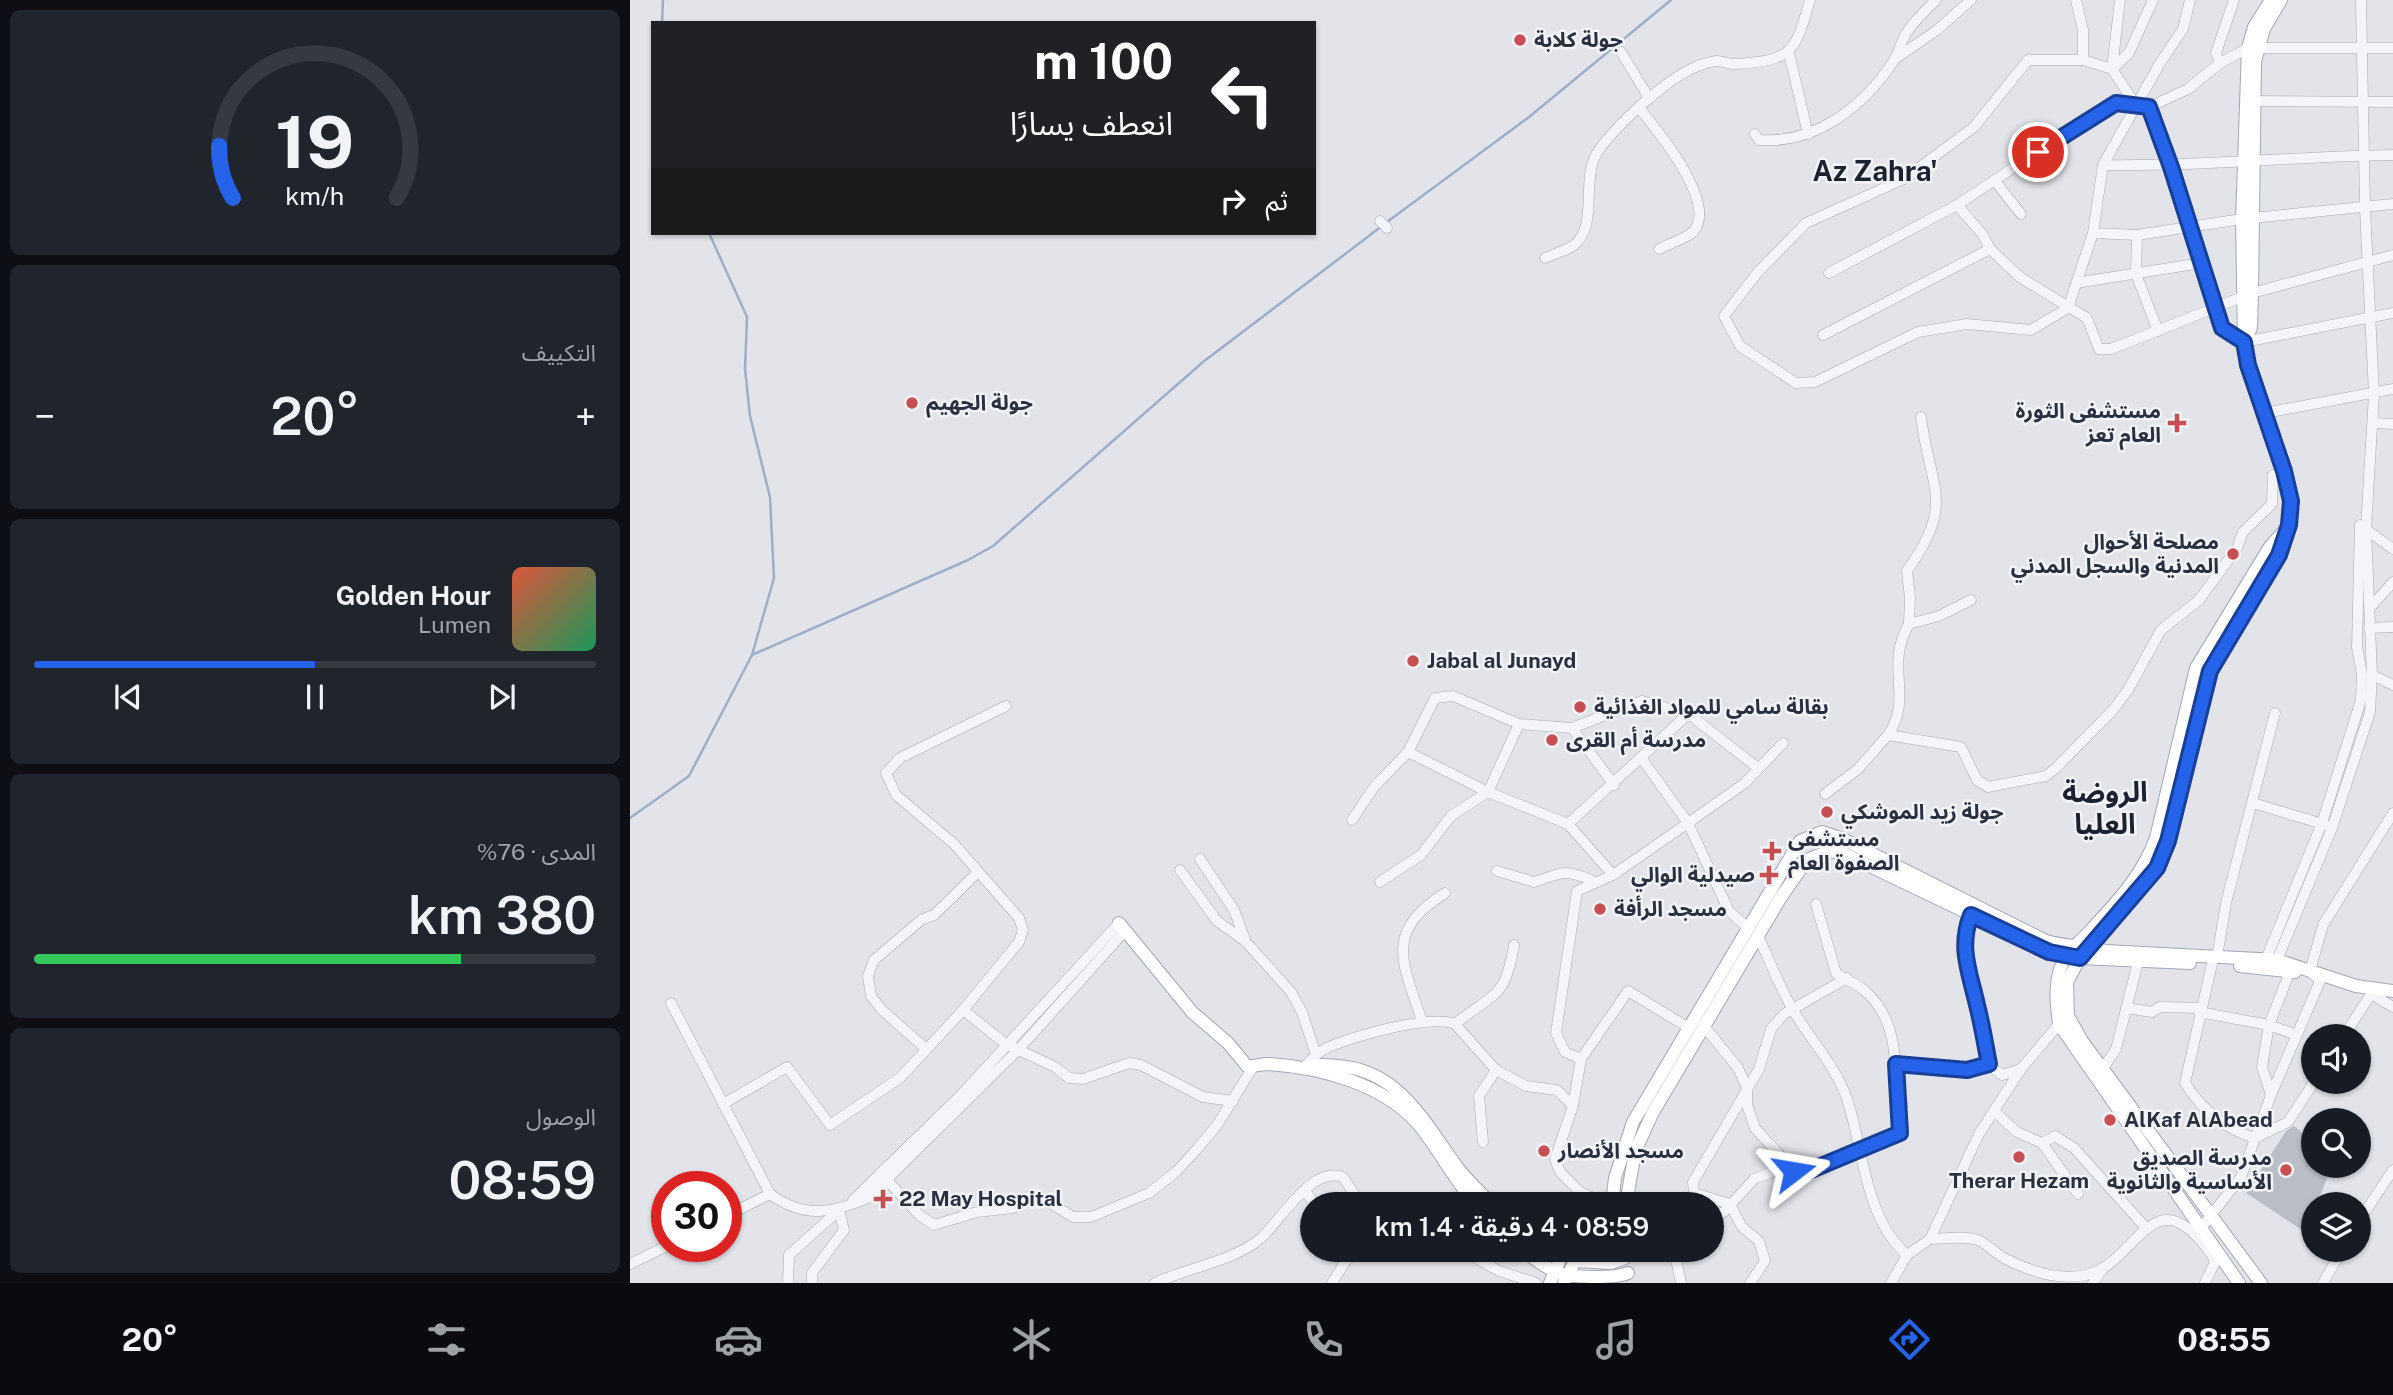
<!DOCTYPE html>
<html lang="ar">
<meta charset="utf-8">
<style>
:root{--surface:#171b24;--page:#20242c;--text:#f1f3f6;--muted:#9ea1a6;--line:#363941;--accent:#2563eb}
body{margin:0;font-family:"Public Sans","Noto Sans Arabic",sans-serif;background:var(--page);color:var(--text);direction:rtl;height:100vh;display:flex;flex-direction:column;font-size:26px;white-space:nowrap}
*{box-sizing:border-box;margin:0}
p{font-size:23px;color:var(--muted)}
.icon{flex:none;width:38px;height:38px;fill:none;stroke:currentColor;stroke-width:2;stroke-linecap:round;stroke-linejoin:round}
.map{position:relative;flex:1;overflow:hidden;direction:ltr}
.panel{display:flex;flex-direction:column;gap:10px;padding:10px;background:#0d0f14;width:630px}
.panel>*{flex:none}
.top-card{position:absolute;left:21px;top:21px;width:665px;height:214px;border-radius:0px;box-shadow:0 2px 5px #0004;direction:rtl;background:#202124;color:#fff;overflow:hidden}
.controls{position:absolute;left:1671px;top:1024px;display:grid;gap:14px}
.controls a{display:grid;place-items:center;width:70px;height:70px;border-radius:50%;background:var(--surface);box-shadow:0 2px 5px #0004;font-size:35px}
.speed{position:absolute;left:21px;top:1171px;display:flex;gap:14px;font-size:35px;font-weight:700;text-align:center}
.speed>*{display:grid;place-content:center;width:91px;height:91px;border-radius:50%;background:var(--surface);box-shadow:0 2px 5px #0004;line-height:1}
.speed .limit{border:10px solid #d22;background:#fff;color:#111}
.pin{position:absolute;display:grid;place-items:center;width:60px;height:60px;color:#fff;margin:-30px;border:4px solid #fff;border-radius:50%;box-shadow:0 2px 7px #0007}
.me{position:absolute;width:77px;margin:-38px;rotate:76deg;stroke-linejoin:round;filter:drop-shadow(0 0 5px #0008)}
.turn{display:flex;align-items:center;gap:24px;height:147px;padding:0 28px;font-size:32px}
.turn .icon{width:91px;height:91px;stroke-width:2.5}
.turn b{display:block;font-size:49px;line-height:60px}
.then{display:flex;align-items:center;height:66px;padding:0 28px;background:#0003;gap:14px;font-size:26px}
.big{font-size:52px;font-weight:600;line-height:1.1}
.panel .tile{flex:1;display:flex;flex-direction:column;justify-content:center;gap:10px;min-width:0;padding:0 24px;border-radius:10px;background:var(--page)}
.panel .dial{align-items:center;gap:0}
.dial svg{height:182px;overflow:visible;fill:none;stroke:var(--line);stroke-width:7;stroke-linecap:round;text-anchor:middle}
.dial text{fill:var(--text);stroke:none}
.song{display:flex;align-items:center;gap:21px}
.cover{width:84px;height:84px;border-radius:10px;background:linear-gradient(135deg,hsl(10 70% 55%),hsl(150 70% 35%))}
.played{height:7px;border-radius:4px;background:linear-gradient(90deg,var(--accent) 50%,var(--line) 50%)}
.keys{display:flex;justify-content:space-around;direction:ltr}
.heat{display:flex;justify-content:space-between;align-items:center;font-size:38px;direction:ltr}
.charge{height:10px;border-radius:5px;background:linear-gradient(90deg,#34c759 76%,var(--line) 0)}
.trip{position:absolute;left:670px;top:1192px;width:424px;height:70px;border-radius:35px;background:var(--surface);box-shadow:0 2px 5px #0004;font-weight:600;line-height:70px;text-align:center;direction:rtl}
.tab-bar{display:flex;height:112px;justify-content:space-around;align-items:center;background:#090b0e;color:var(--muted)}
.tab-bar .icon{width:49px;height:49px}
.tab-bar .selected{color:var(--accent)}
.tab-bar b{font-size:32px;color:var(--text)}
main{display:flex;flex:1;min-height:0}
.map>svg:first-child{display:block}
.lines{fill:none;stroke-linecap:round;stroke-linejoin:round}
.stream{stroke:#9faec7;stroke-width:2.5}
.building{fill:#b9bdc6}
.minor-casing{stroke:#a7aab3;stroke-width:11}
.major-casing{stroke:#a2a7b4;stroke-width:14}
.minor{stroke:#f4f5f8;stroke-width:10}
.major{stroke:#fff;stroke-width:12}
.route-casing{stroke:#184099;stroke-width:18}
.route{stroke:#2563eb;stroke-width:12}
.poi-dot{fill:#c64f54;stroke:#f1f3f7;stroke-width:2.5}
.labels{text-anchor:middle;stroke-width:5;stroke-linejoin:round;paint-order:stroke}
.poi-label{font-size:21px;font-weight:bold;fill:#2b3040;stroke:#f1f3f7;text-anchor:start}
.district-label{font-size:28px;font-weight:bold;fill:#1d2231;stroke:#f1f3f7}
</style>
<main>
<div class="map">
<svg width="1763" height="1283" viewBox="0 0 1763 1283">
<rect width="100%" height="100%" fill="#e2e4e9"/>
<g class="lines">
<g class="stream">
<polyline points="32,23 33,0"/>
<polyline points="757,222 899,117 1041,0"/>
<polyline points="122,655 338,560 363,546 573,362 752,226"/>
<polyline points="0,818 59,776 122,655 144,578 140,497 120,416 115,369 117,317 79,233"/>
</g>
</g>
<polygon class="building" points="1664,1126 1684,1142 1684,1166 1702,1166 1687,1204 1684,1204 1675,1232 1616,1193 1656,1131"/>
<g class="lines">
<defs>
<g id="minor">
<polyline points="1446,0 1453,30 1453,60"/>
<polyline points="991,52 1019,98"/>
<polyline points="1159,53 1178,134"/>
<polyline points="1265,59 1307,30 1341,0"/>
<polyline points="1590,63 1586,53 1604,0"/>
<polyline points="1482,69 1499,53 1523,0"/>
<polyline points="1482,69 1490,0"/>
<polyline points="1620,101 1763,102"/>
<polyline points="1507,107 1482,69 1453,60 1398,60 1344,127 1274,179 1176,223 1128,272 1094,316 1110,346 1166,383 1185,382 1288,332 1337,324 1401,330 1438,308 1463,233 1473,165 1530,63 1553,29 1560,0"/>
<polyline points="1519,107 1541,167 1592,328 1614,342 1763,313"/>
<path d="M1010,109C1027,130 1089,204 1063,232C1055,239 1038,244 1029,249"/>
<path d="M1125,134L1129,140C1186,144 1233,107 1263,62C1269,53 1271,41 1277,32C1284,21 1296,10 1306,0"/>
<path d="M1473,165C1570,167 1666,156 1763,155"/>
<polyline points="1365,181 1391,214"/>
<polyline points="1327,205 1353,235 1360,249 1391,278 1457,318 1469,349 1481,349 1622,293 1763,255"/>
<polyline points="750,221 757,228"/>
<polyline points="1463,233 1507,235 1612,219 1763,204"/>
<polyline points="1507,235 1506,274 1528,331"/>
<path d="M915,258C924,254 936,251 944,245C967,227 953,185 964,159C970,143 1006,108 1021,97C1038,82 1063,64 1086,61C1092,60 1099,65 1106,64C1164,60 1165,52 1180,0"/>
<polyline points="1199,273 1327,205 1451,123 1486,103 1519,107 1558,89 1590,63 1618,48 1763,48"/>
<polyline points="1446,283 1571,263"/>
<polyline points="1193,335 1360,249"/>
<polyline points="1635,413 1763,389"/>
<polyline points="1744,423 1763,424"/>
<polyline points="1740,608 1763,582"/>
<path d="M1279,624L1280,598L1277,571C1326,502 1300,490 1291,417"/>
<polyline points="1739,628 1763,627"/>
<polyline points="1742,675 1763,685"/>
<polyline points="942,728 984,785"/>
<path d="M1258,735C1284,696 1254,667 1279,624L1309,616L1341,600"/>
<polyline points="778,752 858,792 938,824 983,875"/>
<polyline points="1012,759 1058,823 1099,911 1119,929"/>
<polyline points="1195,794 1228,769 1258,735 1331,747 1347,780 1358,787 1416,776 1427,767 1483,710 1498,690 1531,630 1569,600 1607,548 1613,532 1642,504 1643,475 1654,471"/>
<polyline points="1623,803 1696,825"/>
<polyline points="722,820 744,787 778,752 805,698 823,696 889,724 942,728 1012,701 1060,715 1128,768"/>
<polyline points="938,824 1055,717 1060,715"/>
<polyline points="570,859 604,910 616,942 661,992 672,1012 686,1055"/>
<polyline points="550,870 587,921 615,941"/>
<path d="M867,871L904,882C932,873 934,868 963,881"/>
<polyline points="750,882 791,855 821,816 858,792 889,724"/>
<path d="M1341,915C1328,949 1341,977 1349,1010C1353,1028 1355,1046 1358,1064"/>
<path d="M1128,936C1140,961 1149,986 1163,1010C1181,1041 1207,1067 1218,1102C1234,1153 1235,1218 1277,1255"/>
<polyline points="1587,957 1596,903 1645,713"/>
<polyline points="1636,959 1692,823 1731,700 1732,674 1727,647 1730,525 1763,549"/>
<polyline points="1647,960 1702,828 1740,712 1742,675 1736,528 1744,394 1735,208 1731,0"/>
<path d="M1582,964L1555,1083C1572,1110 1595,1129 1625,1138L1658,1122L1684,1082"/>
<polyline points="41,1003 140,1194"/>
<polyline points="1496,1008 1522,1012 1530,1007 1571,1008"/>
<polyline points="333,1010 376,1044 425,1067 439,1078 453,1079 499,1063 511,1065 573,1097 603,1101"/>
<polyline points="1569,1012 1639,1025 1667,1035"/>
<path d="M792,1021C773,963 753,932 815,893"/>
<path d="M825,1024C864,992 875,1000 884,945"/>
<polyline points="1073,1025 1108,1068 1117,1088 1117,1105 1125,1128 1164,1171"/>
<polyline points="1714,1036 1741,994 1763,1007"/>
<polyline points="295,1048 252,1010 241,996 238,976 244,960 291,920 304,915 348,872"/>
<polyline points="951,1059 935,1052 926,1033 947,891 983,875 1058,823 1115,783 1153,743"/>
<polyline points="1266,1064 1337,1070 1358,1064 1372,1075 1391,1069"/>
<path d="M673,1069C679,1062 685,1054 693,1050C717,1037 801,1014 825,1024L866,1070L896,1086L927,1090L943,1106"/>
<polyline points="1472,1070 1486,1049 1508,962"/>
<polyline points="1641,1095 1632,1067 1639,1025 1660,971"/>
<polyline points="93,1104 157,1067 200,1125 271,1077 333,1010 389,942 393,930 389,918 324,844 266,795 256,773 270,758 376,706"/>
<polyline points="1365,1112 1387,1132 1412,1143 1425,1136 1444,1148 1516,1228"/>
<polyline points="853,1142 849,1096 866,1070"/>
<polyline points="1412,1143 1448,1194"/>
<polyline points="257,1180 289,1215 304,1225 347,1212 383,1208 398,1197 422,1204 443,1217 461,1217 519,1193 547,1171 567,1149 587,1125 623,1067"/>
<polyline points="675,1190 684,1204"/>
<polyline points="223,1200 332,1094 489,923"/>
<polyline points="982,1200 963,1198 950,1192 930,1172 925,1159 943,1106 951,1059 998,991 1059,1028"/>
<path d="M96,1216L140,1194C174,1219 202,1213 238,1198L389,1049L495,931"/>
<path d="M1082,1216L1094,1212L1124,1179L1144,1171L1174,1173L1270,1134C1271,1121 1266,1108 1266,1095C1266,1058 1266,1017 1234,990C1225,983 1215,980 1206,973L1186,904"/>
<polyline points="1729,1221 1763,1170"/>
<polyline points="1572,1227 1611,1177 1641,1095 1690,981 1680,971 1693,925 1763,813"/>
<path d="M1300,1239C1314,1239 1333,1235 1348,1240C1357,1244 1365,1253 1374,1258C1399,1271 1429,1281 1456,1275C1508,1264 1523,1169 1583,1257L1585,1262L1575,1283"/>
<polyline points="832,1250 869,1271 906,1283"/>
<polyline points="1044,1250 1051,1283"/>
<polyline points="0,1264 37,1246"/>
<polyline points="158,1283 159,1255 208,1211"/>
<polyline points="182,1283 182,1273 214,1230 209,1210"/>
<path d="M525,1283C556,1268 604,1261 630,1239C650,1222 681,1165 713,1177L731,1204"/>
<polyline points="702,1283 717,1259 739,1250"/>
<polyline points="1120,1283 1135,1261 1129,1241 1112,1227 1100,1204 1064,1193 1063,1182 1129,1069 1141,1029 1154,1014 1217,978"/>
<polyline points="1261,1283 1277,1255 1300,1239 1349,1134 1391,1069 1429,1024"/>
<polyline points="1463,1283 1474,1267"/>
<polyline points="1693,1283 1712,1250"/>
</g>
<g id="major">
<polyline points="1641,0 1624,27 1618,48 1612,219 1614,342 1621,328 1622,293 1625,62 1634,29 1651,0"/>
<polyline points="1614,342 1618,365 1654,471 1661,501 1659,525 1649,555 1580,671 1538,841 1527,868 1450,958 1437,982 1438,1016 1452,1041 1631,1283"/>
<path d="M489,923L562,1012L598,1043L617,1066C624,1067 630,1064 638,1064C690,1067 754,1084 789,1125C809,1150 824,1179 845,1204"/>
<polyline points="1610,966 1665,972"/>
<path d="M681,1066C690,1064 699,1065 708,1066C770,1070 795,1124 828,1168C838,1181 850,1192 861,1204"/>
<path d="M982,1204L985,1178L1003,1122L1170,841L1192,832L1213,839L1416,941C1437,947 1456,946 1476,951L1647,960L1726,986L1763,991"/>
<polyline points="996,1204 1005,1152 1022,1114 1151,897 1177,860 1199,851 1215,854 1419,952 1450,958 1560,963"/>
<path d="M893,1250C903,1258 915,1267 926,1272C940,1278 984,1279 998,1273"/>
<polyline points="945,1261 981,1263 995,1258"/>
<polyline points="920,1283 934,1250"/>
<polyline points="934,1283 945,1261 947,1250"/>
<path d="M1609,1283L1429,1024C1426,1002 1423,975 1437,955C1443,946 1453,939 1460,931C1487,902 1512,876 1526,838L1566,668L1639,548L1654,531"/>
</g>
</defs>
<use href="#minor" class="minor-casing"/>
<use href="#major" class="major-casing"/>
<use href="#minor" class="minor"/>
<use href="#major" class="major"/>
</g>
<g class="lines">
<defs>
<path id="route" d="M1164,1171L1174,1173L1270,1133L1266,1064L1337,1070L1359,1064C1355,1044 1352,1024 1347,1005C1340,973 1328,948 1341,915L1419,952L1450,958L1527,868L1538,841L1580,671L1649,555L1659,525L1661,501L1654,471L1618,365L1614,342L1592,328L1541,167L1519,107L1486,103L1408,152"/>
</defs>
<use href="#route" class="route-casing"/>
<use href="#route" class="route"/>
</g>
<g class="poi-dot">
<circle cx="890" cy="40" r="7"/>
<circle cx="282" cy="403" r="7"/>
<path d="M1543.5 412.5h7v7h7v7h-7v7h-7v-7h-7v-7h7z"/>
<circle cx="1603" cy="554" r="7"/>
<circle cx="783" cy="661" r="7"/>
<circle cx="950" cy="707" r="7"/>
<circle cx="922" cy="740" r="7"/>
<circle cx="1197" cy="812" r="7"/>
<path d="M1138.5 840.5h7v7h7v7h-7v7h-7v-7h-7v-7h7z"/>
<path d="M1135.5 864.5h7v7h7v7h-7v7h-7v-7h-7v-7h7z"/>
<circle cx="970" cy="909" r="7"/>
<circle cx="1480" cy="1120" r="7"/>
<circle cx="914" cy="1151" r="7"/>
<circle cx="1389" cy="1157" r="7"/>
<circle cx="1656" cy="1170" r="7"/>
<path d="M249.5 1188.5h7v7h7v7h-7v7h-7v-7h-7v-7h7z"/>
</g>
<g class="labels">
<g class="poi-label">
<text x="904" y="47">جولة كلابة</text>
<text x="296" y="410">جولة الجهيم</text>
<text x="1531" y="418" text-anchor="end">مستشفى الثورة<tspan x="1531" dy="24">العام تعز</tspan></text>
<text x="1589" y="549" text-anchor="end">مصلحة الأحوال<tspan x="1589" dy="24">المدنية والسجل المدني</tspan></text>
<text x="797" y="668">Jabal al Junayd</text>
<text x="964" y="714">بقالة سامي للمواد الغذائية</text>
<text x="936" y="747">مدرسة أم القرى</text>
<text x="1211" y="819">جولة زيد الموشكي</text>
<text x="1158" y="846">مستشفى<tspan x="1158" dy="24">الصفوة العام</tspan></text>
<text x="1125" y="882" text-anchor="end">صيدلية الوالي</text>
<text x="984" y="916">مسجد الرأفة</text>
<text x="1494" y="1127">AlKaf AlAbead</text>
<text x="928" y="1158">مسجد الأنصار</text>
<text x="1642" y="1165" text-anchor="end">مدرسة الصديق<tspan x="1642" dy="24">الأساسية والثانوية</tspan></text>
<text x="1389" y="1188" text-anchor="middle">Therar Hezam</text>
<text x="269" y="1206">22 May Hospital</text>
</g>
<g class="district-label">
<text x="1245" y="181">Az Zahra'</text>
<text x="1475" y="802">الروضة<tspan x="1475" dy="32">العليا</tspan></text>
</g>
</g>
</svg>
<div class="controls">
<a><svg class="icon" aria-label="sound" viewBox="0 0 24 24"><path d="M4 9h4l5-4v14l-5-4H4zM17 9q2 3 0 6"/></svg></a>
<a><svg class="icon" aria-label="search" viewBox="0 0 24 24"><circle cx="10" cy="10" r="6"/><path d="M15 15l6 6"/></svg></a>
<a><svg class="icon" aria-label="layers" viewBox="0 0 24 24"><path d="M12 4l9 5-9 5-9-5zM3 14l9 5 9-5"/></svg></a>
</div>
<div class="speed"><div class="limit">30</div></div>
<div class="pin" style="left:1408px;top:152px;background:#d93025"><svg class="icon" aria-label="arrive" viewBox="0 0 24 24"><path d="M6 21V4h12l-3 4 3 4H6"/></svg></div>
<svg class="me" style="left:1164px;top:1171px" viewBox="-20 -20 40 40"><path d="M0-17L14 15 0 8-14 15z" fill="#2563eb" stroke="#fff" stroke-width="4"/></svg>
<div class="trip">08:59 · 4 دقيقة · 1.4 km</div>
<div class="top-card">
<div class="turn"><svg class="icon" aria-label="left" viewBox="0 0 24 24"><path d="M17 20v-9H6M10 6l-5 5 5 5"/></svg><div><b>100 m</b>انعطف يسارًا</div></div>
<div class="then">ثم<svg class="icon" aria-label="right" viewBox="0 0 24 24"><path d="M7 20v-9h11M14 6l5 5-5 5"/></svg></div>
</div>
</div>
<section class="panel">
<div class="tile dial"><svg viewBox="0 0 100 80">
<path d="M14 69A42 42 0 1 1 86 69"/>
<path d="M14 69A42 42 0 0 1 8 46" stroke="#2563eb"/>
<text x="50" y="56" font-size="32" font-weight="700">19</text>
<text x="50" y="72" font-size="11">km/h</text>
</svg></div>
<div class="tile"><p>التكييف</p>
<div class="heat"><a>−</a><b class="big">20°</b><a>+</a></div>
</div>
<div class="tile">
<div class="song"><i class="cover"></i><div><b>Golden Hour</b><p>Lumen</p></div></div>
<div class="played"></div>
<div class="keys"><svg class="icon" aria-label="previous" viewBox="0 0 24 24"><path d="M18 5L8 12l10 7zM5 5v14"/></svg><svg class="icon" aria-label="pause" viewBox="0 0 24 24"><path d="M8 5v14M16 5v14"/></svg><svg class="icon" aria-label="next" viewBox="0 0 24 24"><path d="M6 5l10 7-10 7zM19 5v14"/></svg></div>
</div>
<div class="tile"><p>المدى · 76%</p><b class="big">380 km</b><div class="charge"></div></div>
<div class="tile"><p>الوصول</p><b class="big">08:59</b></div>
</section>
</main>
<nav class="tab-bar">
<b>08:55</b>
<svg class="icon selected" aria-label="directions" viewBox="0 0 24 24"><path d="M12 3l9 9-9 9-9-9zM9 14v-3h6M13 9l2 2-2 2"/></svg>
<svg class="icon" aria-label="music" viewBox="0 0 24 24"><path d="M9 18V5l10-2v13"/><circle cx="6" cy="18" r="3"/><circle cx="16" cy="16" r="3"/></svg>
<svg class="icon" aria-label="phone" viewBox="0 0 24 24"><path d="M5 4h4l2 5-3 2q2 4 5 5l2-3 5 2v4C11 20 4 13 5 4z"/></svg>
<svg class="icon" aria-label="climate" viewBox="0 0 24 24"><path d="M12 3v18M4 7l16 10M4 17L20 7"/></svg>
<svg class="icon" aria-label="car" viewBox="0 0 24 24"><path d="M5 17H2v-5l4-1 3-4h7l3 4 3 1v5h-3M9 17h6M6 11h13"/><circle cx="7" cy="17" r="2"/><circle cx="17" cy="17" r="2"/></svg>
<svg class="icon" aria-label="filters" viewBox="0 0 24 24"><path d="M4 7h16M4 17h16"/><circle cx="9" cy="7" r="2"/><circle cx="15" cy="17" r="2"/></svg>
<b>20°</b>
</nav>
